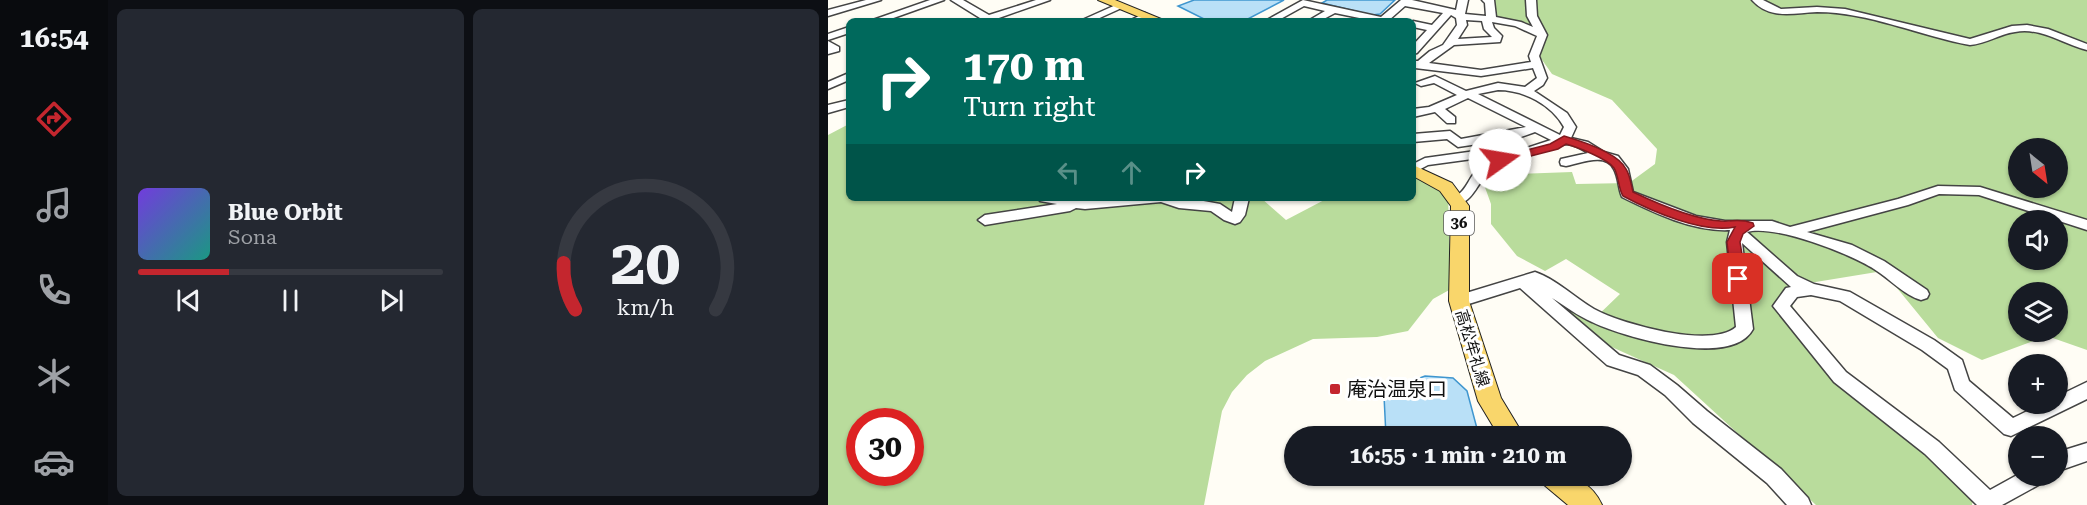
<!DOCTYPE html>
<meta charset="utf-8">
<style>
:root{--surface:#171b24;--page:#242831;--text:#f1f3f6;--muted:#9ea1a6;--line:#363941;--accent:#c4262e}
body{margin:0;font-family:"Roboto Serif","Noto Sans JP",serif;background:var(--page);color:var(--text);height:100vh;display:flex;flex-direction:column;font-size:22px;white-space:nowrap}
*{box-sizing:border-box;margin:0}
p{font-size:20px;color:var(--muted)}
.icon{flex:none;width:33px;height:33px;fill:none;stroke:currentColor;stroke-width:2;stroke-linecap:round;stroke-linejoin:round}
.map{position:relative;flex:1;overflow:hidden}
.sheet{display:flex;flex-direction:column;gap:9px;padding:9px;background:#0d0f14;width:720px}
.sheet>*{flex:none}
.hud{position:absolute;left:18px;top:18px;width:570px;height:183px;border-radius:9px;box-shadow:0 2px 4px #0004;background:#00695c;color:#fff;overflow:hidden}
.needle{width:39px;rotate:150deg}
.buttons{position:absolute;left:1180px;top:138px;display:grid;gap:12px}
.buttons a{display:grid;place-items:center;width:60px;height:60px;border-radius:50%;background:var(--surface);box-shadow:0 2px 4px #0004;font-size:30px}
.speed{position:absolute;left:18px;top:408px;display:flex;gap:12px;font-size:30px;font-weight:700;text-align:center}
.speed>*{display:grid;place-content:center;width:78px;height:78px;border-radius:50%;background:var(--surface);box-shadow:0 2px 4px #0004;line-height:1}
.speed .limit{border:9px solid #d22;background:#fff;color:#111}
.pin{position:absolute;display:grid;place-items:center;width:51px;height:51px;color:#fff;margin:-26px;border-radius:12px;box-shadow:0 3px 9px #0006}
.me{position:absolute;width:66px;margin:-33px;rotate:77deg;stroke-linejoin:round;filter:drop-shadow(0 0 4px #0008)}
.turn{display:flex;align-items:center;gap:21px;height:126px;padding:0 18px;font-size:27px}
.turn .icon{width:78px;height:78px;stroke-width:2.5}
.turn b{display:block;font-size:42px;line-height:51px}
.lanes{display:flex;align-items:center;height:57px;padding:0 18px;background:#0003;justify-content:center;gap:30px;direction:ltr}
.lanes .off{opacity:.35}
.sheet .card{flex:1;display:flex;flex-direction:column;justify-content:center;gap:9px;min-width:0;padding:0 21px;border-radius:9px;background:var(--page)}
.sheet .dial{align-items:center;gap:0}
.dial svg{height:156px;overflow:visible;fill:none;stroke:var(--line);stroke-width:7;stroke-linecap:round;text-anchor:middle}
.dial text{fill:var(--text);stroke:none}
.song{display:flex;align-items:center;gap:18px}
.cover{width:72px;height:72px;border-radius:9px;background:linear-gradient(135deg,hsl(260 70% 55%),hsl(170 70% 35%))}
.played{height:6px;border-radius:3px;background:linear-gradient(90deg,var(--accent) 30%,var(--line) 30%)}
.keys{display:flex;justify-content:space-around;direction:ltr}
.sheet .tiles{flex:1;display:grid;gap:9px;grid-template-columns:repeat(2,1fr)}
.trip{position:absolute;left:456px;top:426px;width:348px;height:60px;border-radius:30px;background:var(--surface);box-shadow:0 2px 4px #0004;font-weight:700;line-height:60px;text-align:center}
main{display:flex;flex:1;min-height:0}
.menu{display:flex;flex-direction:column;width:108px;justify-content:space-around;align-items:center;background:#090b0e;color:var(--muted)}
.menu .icon{width:42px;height:42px}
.menu .active{color:var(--accent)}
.menu b{font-size:27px;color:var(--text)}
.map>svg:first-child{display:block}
.forest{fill:#b9dc9c;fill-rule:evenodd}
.water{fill:#b9e0f7;stroke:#3f96cf;stroke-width:1.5}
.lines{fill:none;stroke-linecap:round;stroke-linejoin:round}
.minor-casing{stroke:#444;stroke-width:3}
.major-casing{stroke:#222;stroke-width:2}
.minor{fill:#fff;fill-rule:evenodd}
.major{fill:#f9d66b;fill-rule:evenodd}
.route{fill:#c4262e;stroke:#7f191e;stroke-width:1.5}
.poi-dot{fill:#c4262e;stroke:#fff;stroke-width:2}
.labels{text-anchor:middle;stroke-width:6;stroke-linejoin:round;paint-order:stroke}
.shield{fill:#fff;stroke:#585858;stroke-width:1.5}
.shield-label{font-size:15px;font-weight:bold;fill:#111}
.street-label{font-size:16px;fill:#111;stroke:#fff}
.near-poi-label{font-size:20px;fill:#111;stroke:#fff;text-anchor:start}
</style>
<main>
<nav class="menu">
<b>16:54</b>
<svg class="icon active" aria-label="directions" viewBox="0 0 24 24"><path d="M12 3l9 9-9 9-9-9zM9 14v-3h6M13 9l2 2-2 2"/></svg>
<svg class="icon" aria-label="music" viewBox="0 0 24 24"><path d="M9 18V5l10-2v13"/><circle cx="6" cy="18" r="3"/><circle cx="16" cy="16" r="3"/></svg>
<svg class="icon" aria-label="phone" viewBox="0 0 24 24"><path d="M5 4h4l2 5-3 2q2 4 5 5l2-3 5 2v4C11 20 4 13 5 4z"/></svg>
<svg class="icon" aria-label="climate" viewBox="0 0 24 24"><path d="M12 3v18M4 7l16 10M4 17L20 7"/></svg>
<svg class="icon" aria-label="car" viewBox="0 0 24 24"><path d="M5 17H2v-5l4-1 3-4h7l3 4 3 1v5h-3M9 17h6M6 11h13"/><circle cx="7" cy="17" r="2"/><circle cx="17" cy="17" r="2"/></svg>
</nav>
<section class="sheet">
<div class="tiles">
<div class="card">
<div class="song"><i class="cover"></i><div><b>Blue Orbit</b><p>Sona</p></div></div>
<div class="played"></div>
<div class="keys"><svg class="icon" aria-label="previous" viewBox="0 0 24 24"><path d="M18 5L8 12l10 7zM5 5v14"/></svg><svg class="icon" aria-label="pause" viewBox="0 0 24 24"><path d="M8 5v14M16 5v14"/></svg><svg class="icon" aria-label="next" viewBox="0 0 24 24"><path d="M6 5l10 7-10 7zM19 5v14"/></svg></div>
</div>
<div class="card dial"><svg viewBox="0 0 100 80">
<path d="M14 69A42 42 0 1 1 86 69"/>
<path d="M14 69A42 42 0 0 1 8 45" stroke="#c4262e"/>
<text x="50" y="56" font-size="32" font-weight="700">20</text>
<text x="50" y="72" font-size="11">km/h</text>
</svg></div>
</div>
</section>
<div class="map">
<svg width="1259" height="505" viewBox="0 0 1259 505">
<rect width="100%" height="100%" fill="#fffdf5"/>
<g class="forest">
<path d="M664,0H1259V350L1219,336L1154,360L1110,338L1055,271L957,287L985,357L1006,371L1146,494L1144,505H988L846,375L777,344L713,289L765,320L792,294L738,259L717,271L689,256L663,224V204L654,179L685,174L744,172L748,184L801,183L827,164L829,149L784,100L724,74L712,57L719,34L698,23L667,17ZM1191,148H1230V188H1191ZM1191,220H1230V260H1191ZM1191,292H1230V332H1191Z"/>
<path d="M21,124V198H433L458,220L500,198H585V176L603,183L620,195L623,289L605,299L580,331L549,337L485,339L437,361L419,375L404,392L394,411L376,505H0V135ZM32,422H82V472H32Z"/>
</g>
<g class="water">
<polygon points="366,0 456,0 416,21 380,21 350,6"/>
<polygon points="499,0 567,0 552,14 544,15 494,3"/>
<polygon points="597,376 625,378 639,391 651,436 558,436 556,396 573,385"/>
</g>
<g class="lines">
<defs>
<g id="minor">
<polygon points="38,0 53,0 0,16 0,10"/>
<polygon points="102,0 116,0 57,21 42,21"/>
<polygon points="123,0 135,0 161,15 208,0 222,0 168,19 169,21 148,21 152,18"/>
<path d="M475,0L553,17L573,0H584L628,10L630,0H640L637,14L658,16L657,3L654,0H666L668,17L693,22L705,27L699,16L698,0H708L709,16L719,35L711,56L719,78L715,85L706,91L739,113L748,127L743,138L760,142L776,152L790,156L800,169L805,192L868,216L897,221H944L962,227L1070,199L1110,186L1152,187L1259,220V230L1151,195L1111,194L1080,205L979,232L1024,245L1056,261L1099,290L1101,294L1099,298L1093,300C1076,295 1062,279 1046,269C1023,254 946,224 919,232L969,276L986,284L1022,292L1106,340L1134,360L1141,381L1185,418L1214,404H1230V396L1259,382V399L1183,436L1176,434L1127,390L1120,369L1094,350L1012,301L983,295L969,297L962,306L1018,372L1111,442L1162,490L1191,474L1217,476L1214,483L1174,505H1149L1097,454L1006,382L945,306L958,288L963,287L914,243L925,329C904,369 795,337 764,322C750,316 737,306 724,298L791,355L822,365L849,385L879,411L953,469L980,498L983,505H959L939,483L865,423L837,395L810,375L779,365L692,288L631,307L625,305L623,301L625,297L707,272C728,279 747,298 766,309C793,324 883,349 908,327L899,242L902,230C866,232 826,213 794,197C790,188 791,178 786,169C778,152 753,163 738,166L733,165L732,162L733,159L760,153C754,149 747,145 739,144C733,144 671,165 664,170C649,179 645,208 624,203L622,200C624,198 627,197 630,195C643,185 641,170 663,160L659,157L600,165L585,173V164L597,158L662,149L674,156L723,140L707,132L690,138L630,147L619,139L585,142V134L622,131L633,139L698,127L640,98L617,109L627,117V123H619L607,112L585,117V109L601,107L629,95L606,83L593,86L587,83L607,76L638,91L670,83L697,87L709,78L705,68L653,76L587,68L585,67V61H590L602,51L615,45L629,25L628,18L623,15L589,53L585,54V45L599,30L585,27V21L604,25L615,13L577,6L560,21H546L507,13L492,21H480L497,11L476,6L449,21H437ZM638,20L654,21L656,29L664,37L630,39L639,25ZM664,22L687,26L709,36L701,56L703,62L653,70L601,63L626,45L672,42L674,36L666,28ZM670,90C696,90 724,105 736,127L732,135L650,94Z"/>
<path d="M924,0H935L953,9L989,7L1017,9L1142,39L1184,26L1199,25L1220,29L1259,44V50C1235,44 1213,27 1187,32C1171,34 1158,44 1142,45C1092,36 1041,12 989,12C965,13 942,20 924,0Z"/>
<polygon points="290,4 298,6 265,21 252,21"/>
<path d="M317,13L322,16C316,22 309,21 301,21Z"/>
<polygon points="21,27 21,33 0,40 0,34"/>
<polygon points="0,41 11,47 11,51 0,54"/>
<polygon points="21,73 21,80 0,89 0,82"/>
<polygon points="21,100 21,107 0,113 0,105"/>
<polygon points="210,198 257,201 286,198 370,200 392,204 404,212 407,198 421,198 417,215 412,222 407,224 396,220 383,211 351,208 333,202 257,209 248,208 242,211 157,225 150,220 157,215 229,204 212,201"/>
<polygon points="1259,443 1259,461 1230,471 1230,452"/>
</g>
<g id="major">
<polygon points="270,0 287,0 338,21 321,21"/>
<polygon points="585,165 624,183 641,206 641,301 673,398 696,436 671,436 650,401 621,301 623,206 612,191 585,176"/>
<path d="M711,476C737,473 762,478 774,505H740L715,484Z"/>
</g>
</defs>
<use href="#minor" class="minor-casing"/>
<use href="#major" class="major-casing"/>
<use href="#minor" class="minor"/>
<use href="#major" class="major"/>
</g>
<path class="route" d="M736,136C753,141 790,153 798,169C802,175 803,184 805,192C830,204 864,219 893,221C906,222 909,218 925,223L926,226L915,234L912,242L918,279L916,282L910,284L903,279L899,242L907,227C875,234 823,211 795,196C790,188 791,176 786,168C780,159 749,147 738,144L730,149L672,164L666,160L668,158L722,144Z"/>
<rect class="poi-dot" x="501" y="383" width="12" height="12" rx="3"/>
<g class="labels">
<rect class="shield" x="616" y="211" width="30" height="24" rx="4.5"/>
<g class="shield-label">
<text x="631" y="228">36</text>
</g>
<g class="street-label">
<text transform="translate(645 348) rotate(73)" y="6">高松牟礼線</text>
</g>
<g class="near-poi-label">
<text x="519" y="396">庵治温泉口</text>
</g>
</g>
</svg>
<div class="buttons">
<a><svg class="needle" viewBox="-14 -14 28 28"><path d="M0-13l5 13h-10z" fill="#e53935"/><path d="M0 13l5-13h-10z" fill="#9ea1a6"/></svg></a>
<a><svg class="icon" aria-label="sound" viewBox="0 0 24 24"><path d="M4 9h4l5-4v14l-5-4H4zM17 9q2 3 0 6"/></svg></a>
<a><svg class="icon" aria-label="layers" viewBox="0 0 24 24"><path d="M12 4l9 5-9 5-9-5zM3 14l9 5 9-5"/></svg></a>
<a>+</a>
<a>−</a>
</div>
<div class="speed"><div class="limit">30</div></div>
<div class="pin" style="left:910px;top:279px;background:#d93025"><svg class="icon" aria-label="arrive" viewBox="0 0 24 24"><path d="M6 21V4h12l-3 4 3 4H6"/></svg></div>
<svg class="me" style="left:672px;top:160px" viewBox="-20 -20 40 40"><circle r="19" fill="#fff"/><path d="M0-13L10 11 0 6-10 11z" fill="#c4262e"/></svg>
<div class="trip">16:55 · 1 min · 210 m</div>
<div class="hud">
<div class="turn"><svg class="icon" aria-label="right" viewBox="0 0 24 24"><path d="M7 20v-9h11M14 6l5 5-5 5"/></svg><div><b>170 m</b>Turn right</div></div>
<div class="lanes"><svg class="icon off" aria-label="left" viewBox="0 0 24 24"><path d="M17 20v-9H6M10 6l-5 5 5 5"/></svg><svg class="icon off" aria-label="ahead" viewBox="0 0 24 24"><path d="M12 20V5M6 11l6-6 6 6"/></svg><svg class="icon" aria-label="right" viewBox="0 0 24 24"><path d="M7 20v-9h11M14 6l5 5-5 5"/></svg></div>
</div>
</div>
</main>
